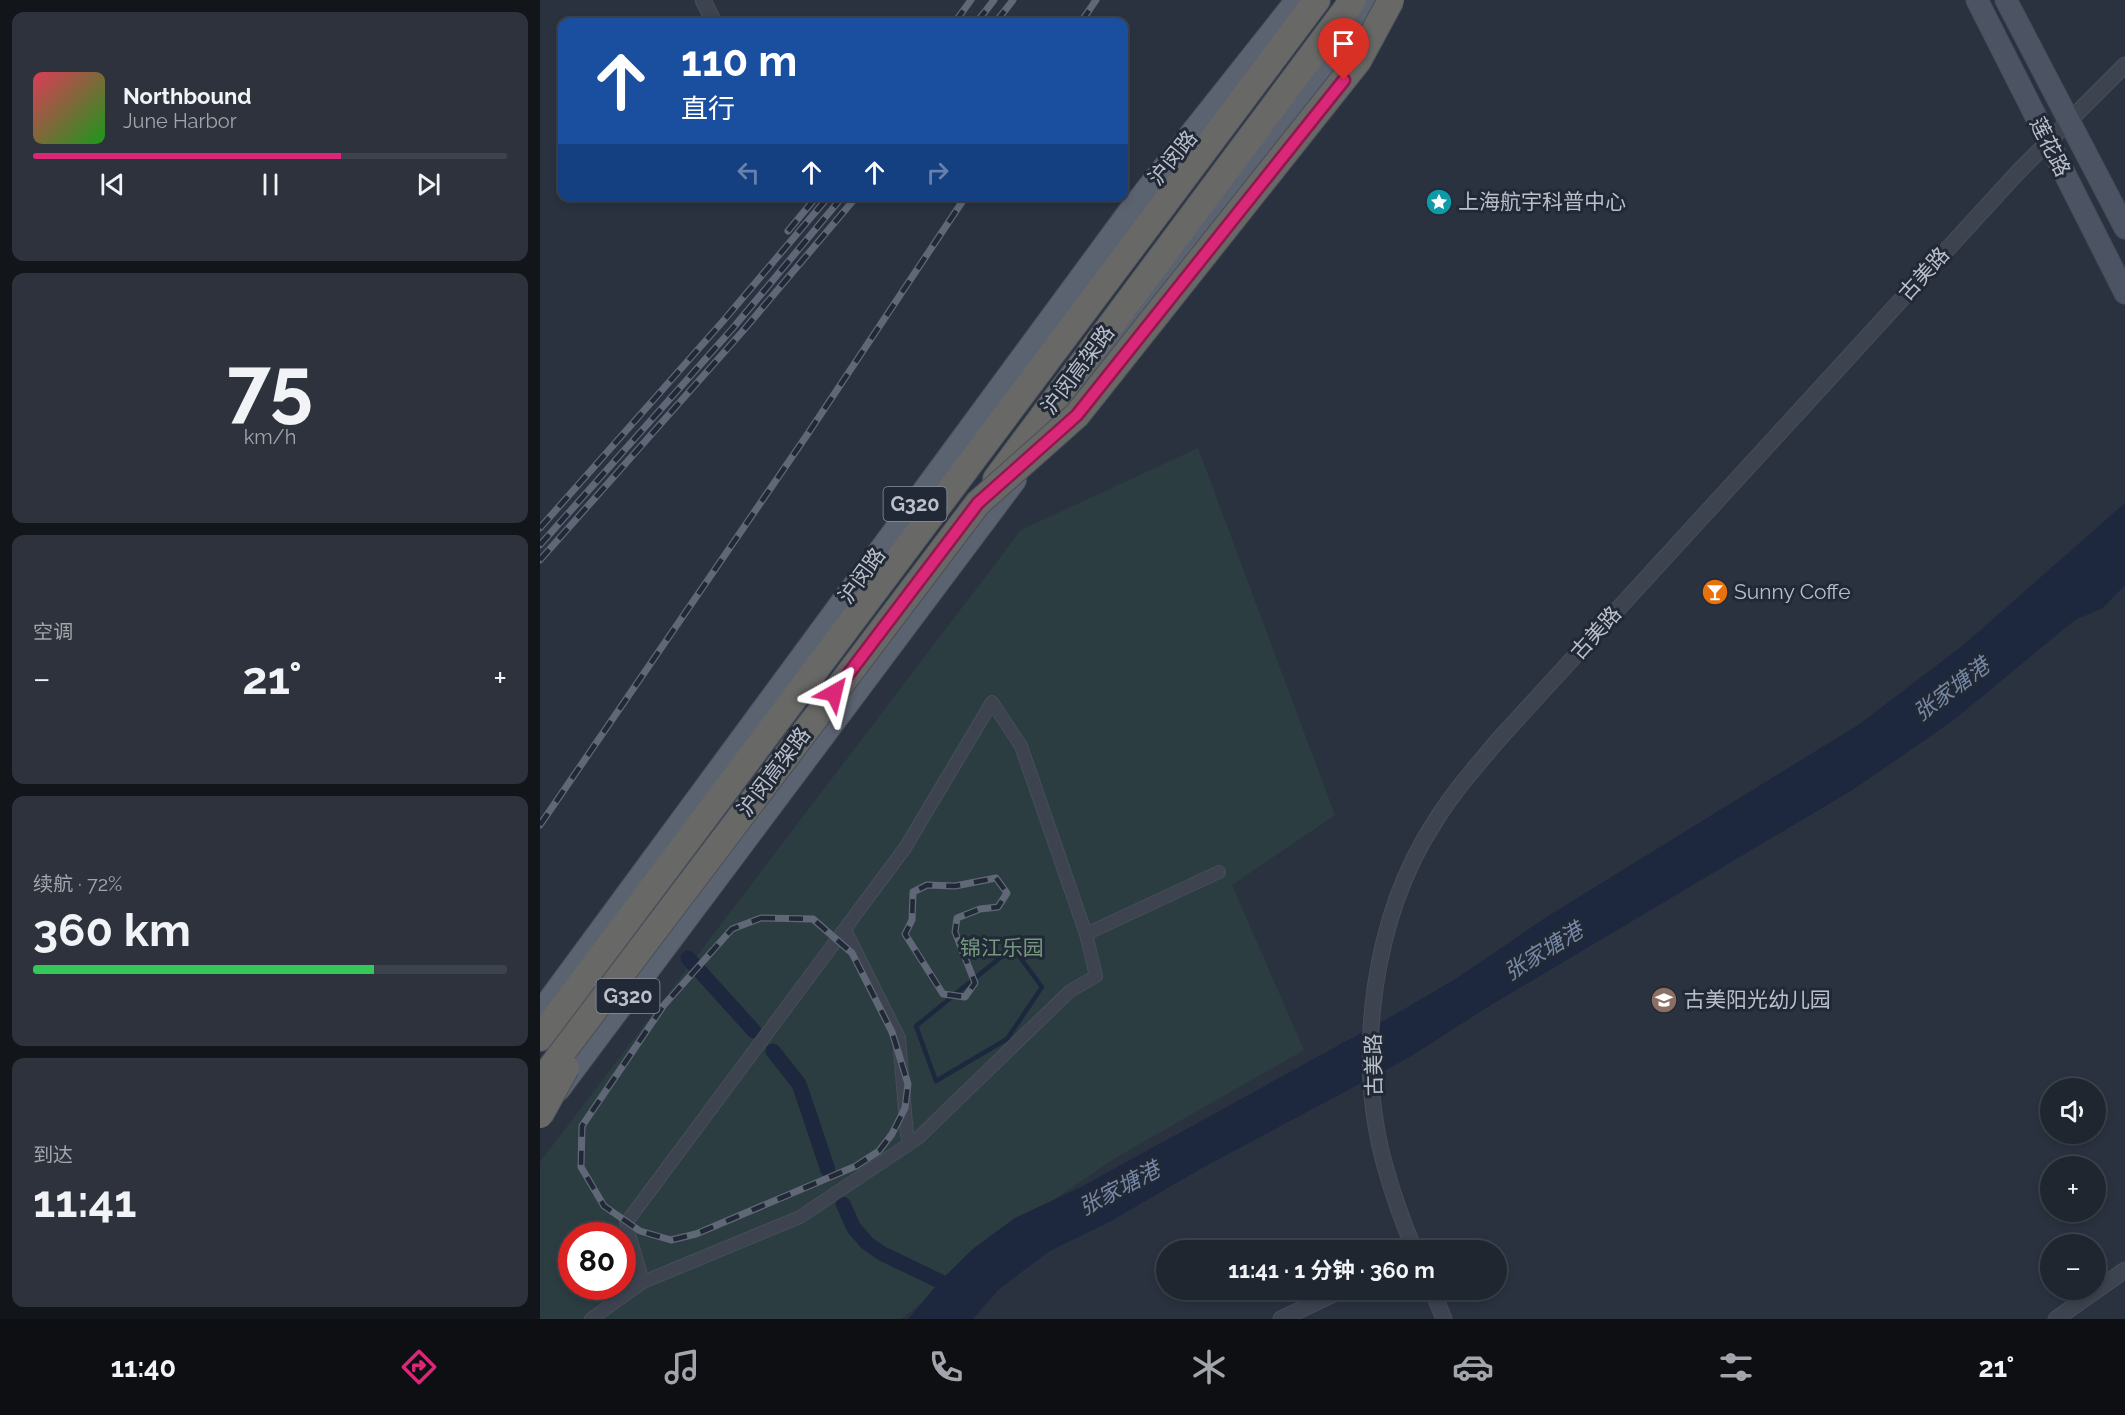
<!DOCTYPE html>
<html lang="zh">
<meta charset="utf-8">
<style>
:root{--surface:#202630;--page:#2d323c;--text:#f1f3f6;--muted:#a2a5ab;--line:#3d434c;--accent:#db2777}
body{margin:0;font-family:Raleway,"Noto Sans SC",sans-serif;background:var(--page);color:var(--text);height:100vh;display:flex;flex-direction:column;font-size:22px;white-space:nowrap}
*{box-sizing:border-box;margin:0}
p{font-size:20px;color:var(--muted)}
.icon{flex:none;width:33px;height:33px;fill:none;stroke:currentColor;stroke-width:2;stroke-linecap:round;stroke-linejoin:round}
.map{position:relative;flex:1;overflow:hidden}
.panel{display:flex;flex-direction:column;gap:12px;padding:12px;background:#12151a;width:540px}
.panel>*{flex:none}
.banner{position:absolute;left:18px;top:18px;width:570px;height:183px;border-radius:12px;box-shadow:0 3px 9px #0003,0 0 0 2px var(--line);background:#1a4fa0;color:#fff;overflow:hidden}
.tools{position:absolute;left:1500px;top:1078px;display:grid;gap:12px}
.tools a{display:grid;place-items:center;width:66px;height:66px;border-radius:50%;background:var(--surface);box-shadow:0 3px 9px #0003,0 0 0 2px var(--line);font-size:30px}
.speed{position:absolute;left:18px;top:1222px;display:flex;gap:12px;font-size:30px;font-weight:700;text-align:center}
.speed>*{display:grid;place-content:center;width:78px;height:78px;border-radius:50%;background:var(--surface);box-shadow:0 3px 9px #0003,0 0 0 2px var(--line);line-height:1}
.speed .limit{border:9px solid #d22;background:#fff;color:#111}
.pin{position:absolute;display:grid;place-items:center;width:51px;height:51px;color:#fff;margin:-62px -26px;border-radius:50% 50% 50% 0;rotate:-45deg;box-shadow:0 0 6px #0007}
.pin .icon{rotate:45deg}
.me{position:absolute;width:66px;margin:-33px;rotate:37deg;stroke-linejoin:round;filter:drop-shadow(0 0 4px #0008)}
.turn{display:flex;align-items:center;gap:21px;height:126px;padding:0 24px;font-size:27px}
.turn .icon{width:78px;height:78px;stroke-width:2.5}
.turn b{display:block;font-size:42px;line-height:51px}
.lanes{display:flex;align-items:center;height:57px;padding:0 24px;background:#0003;justify-content:center;gap:30px;direction:ltr}
.lanes .off{opacity:.35}
.big{font-size:45px;font-weight:700;line-height:1.1}
.panel .card{flex:1;display:flex;flex-direction:column;justify-content:center;gap:9px;min-width:0;padding:0 21px;border-radius:12px;background:var(--page)}
.panel .dial{align-items:center;gap:0}
.dial b{font-size:78px;line-height:1}
.song{display:flex;align-items:center;gap:18px}
.cover{width:72px;height:72px;border-radius:9px;background:linear-gradient(135deg,hsl(350 70% 55%),hsl(120 70% 35%))}
.played{height:6px;border-radius:3px;background:linear-gradient(90deg,var(--accent) 65%,var(--line) 65%)}
.keys{display:flex;justify-content:space-around;direction:ltr}
.heat{display:flex;justify-content:space-between;align-items:center;font-size:33px;direction:ltr}
.charge{height:9px;border-radius:4px;background:linear-gradient(90deg,#34c759 72%,var(--line) 0)}
.trip{position:absolute;left:616px;top:1240px;width:351px;height:60px;border-radius:30px;background:var(--surface);box-shadow:0 3px 9px #0003,0 0 0 2px var(--line);font-weight:700;line-height:60px;text-align:center}
.tabs{display:flex;height:96px;justify-content:space-around;align-items:center;background:#0d0f13;color:var(--muted)}
.tabs .icon{width:42px;height:42px}
.tabs .active{color:var(--accent)}
.tabs b{font-size:27px;color:var(--text)}
main{display:flex;flex:1;min-height:0}
.map>svg:first-child{display:block}
.green{fill:#2b3d41;fill-rule:evenodd}
.water{fill:#1d283e}
.lines{fill:none;stroke-linecap:round;stroke-linejoin:round}
.stream{stroke:#1d283e;stroke-width:4.5}
.canal{stroke:#1d283e;stroke-width:15}
.pedestrian-casing{stroke:#474d59;stroke-width:14}
.minor-casing{stroke:#474d59;stroke-width:17}
.secondary-casing{stroke:#474d59;stroke-width:23}
.primary-casing{stroke:#474d59;stroke-width:26}
.trunk-casing{stroke:#484f5b;stroke-width:28}
.pedestrian{stroke:#3d4450;stroke-width:12}
.minor{stroke:#3d4450;stroke-width:15}
.secondary{stroke:#4c5363;stroke-width:21}
.primary{stroke:#5c6370;stroke-width:24}
.trunk{stroke:#686866;stroke-width:26}
.rail-casing{stroke:#606877;stroke-width:7}
.rail{stroke:#222936;stroke-width:4.5;stroke-dasharray:14;stroke-linecap:butt}
.trunk-bridge-casing{stroke:#484f5b;stroke-width:28;stroke-linecap:butt}
.trunk-bridge{stroke:#686866;stroke-width:26}
.route-casing{stroke:#8e194d;stroke-width:15}
.route{stroke:#db2777;stroke-width:10}
.labels{text-anchor:middle;stroke-width:6;stroke-linejoin:round;paint-order:stroke}
.shield{fill:#222936;stroke:#8c929e;stroke-width:1.5}
.shield-label{font-size:20px;font-weight:bold;fill:#babfca}
.street-label{font-size:21px;fill:#babfca;stroke:#222936}
.poi-label{font-size:21px;fill:#babfca;stroke:#222936;text-anchor:start}
.park-label{font-size:21px;fill:#74997f;stroke:#222936}
.water-label{font-size:22px;font-style:italic;fill:#7788a5;stroke:#222936}
</style>
<main>
<section class="panel">
<div class="card">
<div class="song"><i class="cover"></i><div><b>Northbound</b><p>June Harbor</p></div></div>
<div class="played"></div>
<div class="keys"><svg class="icon" aria-label="previous" viewBox="0 0 24 24"><path d="M18 5L8 12l10 7zM5 5v14"/></svg><svg class="icon" aria-label="pause" viewBox="0 0 24 24"><path d="M8 5v14M16 5v14"/></svg><svg class="icon" aria-label="next" viewBox="0 0 24 24"><path d="M6 5l10 7-10 7zM19 5v14"/></svg></div>
</div>
<div class="card dial"><b>75</b><p>km/h</p></div>
<div class="card"><p>空调</p>
<div class="heat"><a>−</a><b class="big">21°</b><a>+</a></div>
</div>
<div class="card"><p>续航 · 72%</p><b class="big">360 km</b><div class="charge"></div></div>
<div class="card"><p>到达</p><b class="big">11:41</b></div>
</section>
<div class="map">
<svg width="1585" height="1319" viewBox="0 0 1585 1319">
<rect width="100%" height="100%" fill="#2a3240"/>
<path class="green" d="M658,448L795,815L692,885L764,1050L577,1157L512,1201L361,1319H0V1162L481,530ZM32,1236H82V1287H32Z"/>
<polygon class="water" points="1585,503 1585,585 1563,608 1535,620 1411,722 1314,789 946,1008 870,1057 662,1168 573,1220 508,1252 458,1290 433,1319 368,1319 402,1279 434,1248 475,1218 541,1187 861,1011 917,978 1008,916 1318,725 1421,647"/>
<g class="lines">
<polygon class="stream" points="476,952 502,987 467,1039 396,1081 376,1026 466,953"/>
<g class="canal">
<polyline points="148,958 214,1031"/>
<polyline points="233,1051 259,1084 288,1170"/>
<polyline points="303,1204 314,1228 327,1243 341,1253 416,1289"/>
</g>
<defs>
<g id="pedestrian">
<polyline points="305,930 359,1038 367,1135 369,1143"/>
<polyline points="546,934 679,872"/>
<polyline points="51,1319 103,1282 260,1217 378,1138 530,991 556,976 546,934 481,746 452,702 365,848 86,1223 103,1282"/>
</g>
<g id="minor">
<polyline points="163,0 172,18"/>
<path d="M875,1251C863,1223 853,1195 845,1166C814,1055 833,916 896,820C915,790 938,764 960,738L1479,171L1585,65"/>
<polyline points="892,1290 904,1319"/>
<polyline points="741,1319 802,1290"/>
<polyline points="1516,1319 1585,1270"/>
</g>
<g id="secondary">
<polyline points="1437,0 1585,293"/>
<polyline points="1466,0 1585,228"/>
</g>
<g id="primary">
<polyline points="525,411 833,0"/>
<polyline points="0,1014 590,212 758,0"/>
<polyline points="18,1089 474,480"/>
</g>
<g id="trunk">
<polyline points="456,479 813,0"/>
<polyline points="0,1038 777,0"/>
</g>
</defs>
<use href="#pedestrian" class="pedestrian-casing"/>
<use href="#minor" class="minor-casing"/>
<use href="#secondary" class="secondary-casing"/>
<use href="#primary" class="primary-casing"/>
<use href="#trunk" class="trunk-casing"/>
<use href="#pedestrian" class="pedestrian"/>
<use href="#minor" class="minor"/>
<use href="#secondary" class="secondary"/>
<use href="#primary" class="primary"/>
<use href="#trunk" class="trunk"/>
<defs>
<g id="rail">
<polyline points="415,22 431,0"/>
<polyline points="437,22 454,0"/>
<polyline points="456,22 473,0"/>
<polyline points="541,22 556,0"/>
<polyline points="248,231 277,196"/>
<polyline points="0,528 184,320 289,196"/>
<polyline points="0,545 193,328 303,196"/>
<polyline points="0,560 202,332 317,196"/>
<polyline points="0,825 267,435 426,196"/>
<polygon points="456,878 467,893 458,907 440,909 417,918 415,932 435,983 425,997 403,994 365,934 372,920 373,892 387,885 415,886"/>
<polygon points="221,918 273,919 312,953 352,1032 368,1084 365,1108 352,1134 339,1151 316,1166 156,1234 131,1240 100,1231 64,1206 41,1167 42,1126 124,1005 192,929"/>
</g>
</defs>
<use href="#rail" class="rail-casing"/>
<use href="#rail" class="rail"/>
<defs>
<g id="trunk-bridge">
<polyline points="0,1082 438,503 537,415 818,61 851,0"/>
<polyline points="0,1115 26,1068"/>
</g>
</defs>
<use href="#trunk-bridge" class="trunk-bridge-casing"/>
<use href="#trunk-bridge" class="trunk-bridge"/>
</g>
<g class="lines">
<defs>
<polyline id="route" points="294,693 438,503 537,415 804,80"/>
</defs>
<use href="#route" class="route-casing"/>
<use href="#route" class="route"/>
</g>
<defs>
<symbol id="sight-disc" viewBox="-11 -11 22 22"><circle r="9.5" fill="#0f9aa8" stroke="#222936"/><path d="M0-6L1.8-2.2L6-1.7L2.9 1.2L3.7 5.4L0 3.3L-3.7 5.4L-2.9 1.2L-6-1.7L-1.8-2.2Z" fill="#fff"/></symbol>
<symbol id="bar-disc" viewBox="-11 -11 22 22"><circle r="9.5" fill="#e8710a" stroke="#222936"/><path d="M-6-5H6L.8 .8V4.5H3.5V6h-7V4.5H-.8V.8Z" fill="#fff"/></symbol>
<symbol id="school-disc" viewBox="-11 -11 22 22"><circle r="9.5" fill="#8d6e63" stroke="#222936"/><path d="M0-5L7-2L0 1L-7-2ZM-4 1L0 2.5L4 1V4Q0 6-4 4Z" fill="#fff"/></symbol>
</defs>
<g fill-rule="evenodd">
<use href="#sight-disc" x="884" y="187" width="30" height="30"/>
<use href="#bar-disc" x="1160" y="577" width="30" height="30"/>
<use href="#school-disc" x="1109" y="985" width="30" height="30"/>
</g>
<g class="labels">
<g class="shield">
<rect x="343.5" y="487" width="63" height="34" rx="4.5"/>
<rect x="56.5" y="979" width="63" height="34" rx="4.5"/>
</g>
<g class="shield-label">
<text x="375" y="511">G320</text>
<text x="88" y="1003">G320</text>
</g>
<g class="street-label">
<text transform="translate(1510 147) rotate(63)" y="7">莲花路</text>
<text transform="translate(633 158) rotate(-51)" y="7">沪闵路</text>
<text transform="translate(1384 274) rotate(-48)" y="7">古美路</text>
<text transform="translate(538 370) rotate(-53)" y="7">沪闵高架路</text>
<text transform="translate(322 576) rotate(-54)" y="7">沪闵路</text>
<text transform="translate(1056 633) rotate(-48)" y="7">古美路</text>
<text transform="translate(234 772) rotate(-53)" y="7">沪闵高架路</text>
<text transform="translate(834 1065) rotate(-91)" y="7">古美路</text>
</g>
<g class="poi-label">
<text x="918" y="209">上海航宇科普中心</text>
<text x="1194" y="599">Sunny Coffe</text>
<text x="1144" y="1007">古美阳光幼儿园</text>
</g>
<g class="park-label">
<text x="462" y="955">锦江乐园</text>
</g>
<g class="water-label">
<text transform="translate(1411 689) rotate(-37)" y="8">张家塘港</text>
<text transform="translate(1003 951) rotate(-32)" y="8">张家塘港</text>
<text transform="translate(579 1188) rotate(-28)" y="8">张家塘港</text>
</g>
</g>
</svg>
<div class="tools">
<a><svg class="icon" aria-label="sound" viewBox="0 0 24 24"><path d="M4 9h4l5-4v14l-5-4H4zM17 9q2 3 0 6"/></svg></a>
<a>+</a>
<a>−</a>
</div>
<div class="speed"><div class="limit">80</div></div>
<div class="pin" style="left:804px;top:80px;background:#d93025"><svg class="icon" aria-label="arrive" viewBox="0 0 24 24"><path d="M6 21V4h12l-3 4 3 4H6"/></svg></div>
<svg class="me" style="left:294px;top:693px" viewBox="-20 -20 40 40"><path d="M0-17L14 15 0 8-14 15z" fill="#db2777" stroke="#fff" stroke-width="4"/></svg>
<div class="trip">11:41 · 1 分钟 · 360 m</div>
<div class="banner">
<div class="turn"><svg class="icon" aria-label="ahead" viewBox="0 0 24 24"><path d="M12 20V5M6 11l6-6 6 6"/></svg><div><b>110 m</b>直行</div></div>
<div class="lanes"><svg class="icon off" aria-label="left" viewBox="0 0 24 24"><path d="M17 20v-9H6M10 6l-5 5 5 5"/></svg><svg class="icon" aria-label="ahead" viewBox="0 0 24 24"><path d="M12 20V5M6 11l6-6 6 6"/></svg><svg class="icon" aria-label="ahead" viewBox="0 0 24 24"><path d="M12 20V5M6 11l6-6 6 6"/></svg><svg class="icon off" aria-label="right" viewBox="0 0 24 24"><path d="M7 20v-9h11M14 6l5 5-5 5"/></svg></div>
</div>
</div>
</main>
<nav class="tabs">
<b>11:40</b>
<svg class="icon active" aria-label="directions" viewBox="0 0 24 24"><path d="M12 3l9 9-9 9-9-9zM9 14v-3h6M13 9l2 2-2 2"/></svg>
<svg class="icon" aria-label="music" viewBox="0 0 24 24"><path d="M9 18V5l10-2v13"/><circle cx="6" cy="18" r="3"/><circle cx="16" cy="16" r="3"/></svg>
<svg class="icon" aria-label="phone" viewBox="0 0 24 24"><path d="M5 4h4l2 5-3 2q2 4 5 5l2-3 5 2v4C11 20 4 13 5 4z"/></svg>
<svg class="icon" aria-label="climate" viewBox="0 0 24 24"><path d="M12 3v18M4 7l16 10M4 17L20 7"/></svg>
<svg class="icon" aria-label="car" viewBox="0 0 24 24"><path d="M5 17H2v-5l4-1 3-4h7l3 4 3 1v5h-3M9 17h6M6 11h13"/><circle cx="7" cy="17" r="2"/><circle cx="17" cy="17" r="2"/></svg>
<svg class="icon" aria-label="filters" viewBox="0 0 24 24"><path d="M4 7h16M4 17h16"/><circle cx="9" cy="7" r="2"/><circle cx="15" cy="17" r="2"/></svg>
<b>21°</b>
</nav>
